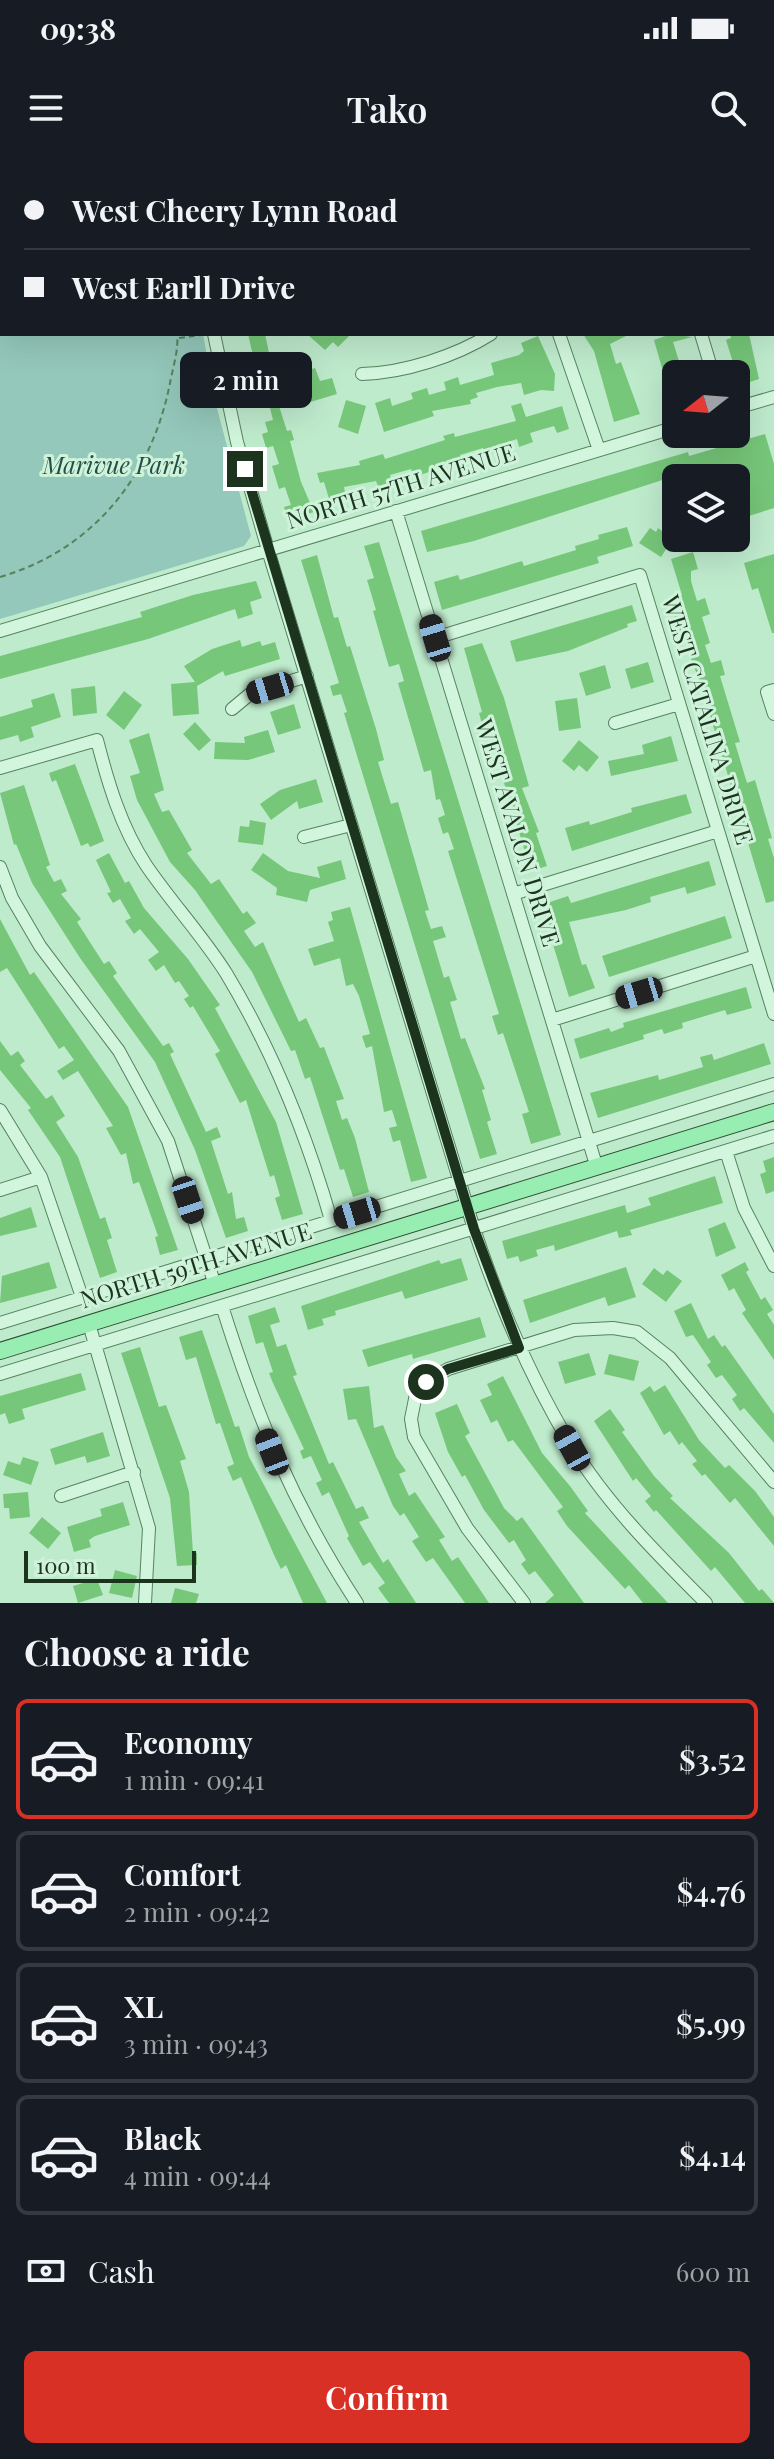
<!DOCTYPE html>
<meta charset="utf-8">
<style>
body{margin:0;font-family:"Playfair Display",serif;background:#20242c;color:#f1f3f6;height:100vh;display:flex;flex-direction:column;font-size:30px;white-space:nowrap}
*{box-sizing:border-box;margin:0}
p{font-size:26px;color:#9ea1a6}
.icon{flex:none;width:44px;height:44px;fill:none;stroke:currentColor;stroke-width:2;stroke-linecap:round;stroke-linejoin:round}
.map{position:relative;height:1443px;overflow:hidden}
.details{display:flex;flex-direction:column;background:#171b24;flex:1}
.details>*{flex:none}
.guide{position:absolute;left:0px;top:0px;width:774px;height:176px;box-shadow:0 8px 32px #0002;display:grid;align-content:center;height:176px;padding:0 24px;background:#171b24}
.needle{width:52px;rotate:253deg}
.fabs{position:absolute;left:662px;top:200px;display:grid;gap:16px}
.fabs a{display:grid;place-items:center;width:88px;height:88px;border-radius:12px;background:#171b24;box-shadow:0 8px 32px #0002;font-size:40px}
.scale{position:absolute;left:24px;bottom:20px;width:172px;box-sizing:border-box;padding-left:8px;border:4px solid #1c331e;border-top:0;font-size:22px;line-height:28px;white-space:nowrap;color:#1c331e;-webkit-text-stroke:6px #cef3da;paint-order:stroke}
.end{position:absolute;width:36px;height:36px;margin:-18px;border:10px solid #1c331e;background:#fff;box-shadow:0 0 0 4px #fff}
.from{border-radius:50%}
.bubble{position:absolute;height:56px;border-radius:12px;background:#171b24;box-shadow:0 8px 32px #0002;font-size:26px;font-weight:600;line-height:56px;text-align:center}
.car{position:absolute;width:24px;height:48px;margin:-24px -12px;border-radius:10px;box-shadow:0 0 6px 2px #0007;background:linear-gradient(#222 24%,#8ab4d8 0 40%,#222 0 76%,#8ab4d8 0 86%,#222 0)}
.guide b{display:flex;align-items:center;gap:28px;height:76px;font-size:30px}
.guide b+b{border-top:2px solid #363941}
.guide i{width:20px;height:20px;background:#f1f3f6}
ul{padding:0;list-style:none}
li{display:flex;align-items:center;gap:24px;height:120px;margin:0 16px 12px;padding:0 8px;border:4px solid #363941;border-radius:12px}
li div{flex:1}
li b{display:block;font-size:30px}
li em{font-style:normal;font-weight:600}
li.active{border-color:#d93025}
li>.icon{width:72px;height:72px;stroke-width:1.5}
h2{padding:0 24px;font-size:36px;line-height:96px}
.pay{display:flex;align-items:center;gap:20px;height:88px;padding:0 24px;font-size:30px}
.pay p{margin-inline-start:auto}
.cta{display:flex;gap:16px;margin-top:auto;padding:16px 24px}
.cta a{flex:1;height:92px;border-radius:12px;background:#d93025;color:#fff;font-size:32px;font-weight:600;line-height:92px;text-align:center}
.status{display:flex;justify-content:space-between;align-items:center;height:56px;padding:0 40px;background:#171b24;direction:ltr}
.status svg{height:22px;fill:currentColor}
header{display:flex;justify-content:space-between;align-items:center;height:104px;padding:0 24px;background:#171b24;font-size:36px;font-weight:600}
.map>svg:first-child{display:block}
.green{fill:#94c8ba}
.building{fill:#76c779}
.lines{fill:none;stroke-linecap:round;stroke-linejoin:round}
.minor-casing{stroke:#58825f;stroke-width:14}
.major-casing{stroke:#2d5030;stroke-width:18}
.path{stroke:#58825f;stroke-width:2;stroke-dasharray:6 4;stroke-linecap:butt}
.minor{stroke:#d1f6dd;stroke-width:12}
.major{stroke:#97edb2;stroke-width:16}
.route{stroke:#1c331e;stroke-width:10}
.labels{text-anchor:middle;stroke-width:6;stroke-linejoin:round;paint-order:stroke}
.park-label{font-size:24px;font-style:italic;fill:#244e48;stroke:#cef3da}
.street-label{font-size:24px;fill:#1c331e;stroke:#cef3da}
</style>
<div class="status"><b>09:38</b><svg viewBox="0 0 49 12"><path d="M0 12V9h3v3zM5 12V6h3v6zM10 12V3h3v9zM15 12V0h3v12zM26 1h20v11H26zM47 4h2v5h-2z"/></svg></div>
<header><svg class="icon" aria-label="menu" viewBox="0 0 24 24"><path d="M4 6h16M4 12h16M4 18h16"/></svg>Tako<svg class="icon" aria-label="search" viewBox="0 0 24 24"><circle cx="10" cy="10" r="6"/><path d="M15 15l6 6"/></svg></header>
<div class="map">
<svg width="774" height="1443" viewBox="0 0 774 1443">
<rect width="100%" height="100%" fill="#bfebcd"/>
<path class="green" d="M0 0H182L2 2V174H203L215 241 251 376 244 386 0 459Z"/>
<path class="building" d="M248 174H265L270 198 275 197 277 208 273 209 282 242 278 243 287 271 291 270 294 280 290 281 301 322 314 352 288 360 284 347 291 345 285 327 279 329 272 306 279 304 273 286 266 288 262 274 268 272 265 262 273 260 267 236 255 240 245 202 254 200Z
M307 174H351L338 187 333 182 325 190Z
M583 174H630L610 184 616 204 621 202 640 254 614 262 594 191Z
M671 174 692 177 673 182 683 214H676L674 250 654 180Z
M730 174H749L759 219 740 225 726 180 731 178Z
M538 176 555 214 554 231 541 230 524 235 521 223 497 227 476 233 478 237 470 240 471 244 432 251 434 256 384 272 375 243 390 238 392 246 413 239 411 233 427 228 429 235 446 230 444 222 458 217 460 225 494 215 491 203 519 195 524 191 521 183Z
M315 208 320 221 332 218 337 234 307 243 298 213Z
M346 240 366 246 358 274 338 267Z
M521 243 526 257 562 246 569 269 557 273 554 266 530 273 533 282 519 287 517 279 496 286 497 292 485 295 483 288 460 295 462 301 414 317 411 309 390 315 392 324 379 329 376 321 344 327 346 337 330 342 324 322 320 323 317 313 360 305 359 301 383 294 385 299 445 280 443 276 454 273 455 277 516 261 511 246Z
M765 274 774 304V348L736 360V318H686L684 313 474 381 427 392 421 371 688 292 689 296Z
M627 367 633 386 597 397 599 403 442 450 434 422 458 415 460 420 522 401 524 406 576 390 575 386 599 379 598 375Z
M650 368 656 372 658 368 673 379 661 397 639 383Z
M379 382 561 975 531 984 522 954 529 952 503 873 498 875 492 856 499 854 448 691 454 689 448 672 443 674 438 658 445 655 440 639 436 640 431 610 424 612 398 523 404 521 399 504 389 507 373 451 376 450 367 420 374 418 364 386Z
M693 392 698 409 691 411V421L697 441 705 438 710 454 702 457 710 483 705 485 711 503 721 500 725 515 720 516 740 582 735 583 747 623 755 620 772 678 768 679 774 698V741L766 743 700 522 674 455 679 453 674 438 682 435 671 399Z
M774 394V473H772L758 428 752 430 744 403Z
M317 395 334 458 338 457 347 487 350 486 376 569 384 600 378 602 391 644 398 642 429 750 425 751 431 769 442 766 446 777 433 781 444 818 449 816 457 840 450 842 461 879 465 878 485 929 482 930 491 960 487 962 497 994 480 999 344 553 347 552 341 534 333 536 330 526 339 523 301 400Z
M256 421 262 438 250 442 253 454 238 459 235 449 148 479 0 519V496L142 457 140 452 193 435Z
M632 445 637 461 627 464 628 467 568 491 516 502 510 481Z
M240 480 242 487 260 481 262 486 275 482 280 499 225 516 223 511 197 526 199 554 173 556 171 524 195 522 184 506 212 489Z
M482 483 504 538 529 626 522 628 539 672 536 673 547 706 531 711 489 574 485 575 479 553 482 552 464 488Z
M648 502 654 522 631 529 625 509Z
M605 505 611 528 586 536 579 513Z
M95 526 97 553 73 556 71 529Z
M124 531 142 545 124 570 106 555Z
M54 533 61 557 31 567 34 577 20 582 18 575 0 580V557L33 547 31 540Z
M577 538 581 568 559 571 555 541Z
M294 544 301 568 278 575 270 552Z
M195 562 211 580 199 591 183 574Z
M268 570 275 592 248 600 214 599 215 582 245 583 244 577Z
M149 573 164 630 154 634 162 652 169 650 192 690 187 693 211 724 219 719 243 754 247 751 256 763 244 771 255 787 263 782 299 862 306 858 320 888 324 887 344 939 336 941 342 960 347 958 355 978 369 1032 353 1037 344 1009 340 1010 310 917 305 919 295 890 291 891 252 812 195 730 170 702 137 640 130 616 140 613 129 580Z
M671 576 678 601 611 616 608 601 644 594 642 585Z
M579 580 599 597 587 612 579 605 574 611 562 601Z
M75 604 104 681 90 687 88 683 81 686 56 620 52 622 49 613Z
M316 619 323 642 299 649 297 641 271 660 260 644 280 630Z
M24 625 50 705 46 707 54 722 61 719 67 731 61 734 81 759 77 762 104 804 109 801 117 813 113 816 163 886 169 883 174 892 170 894 206 972 217 967 221 977 211 981 228 1034 232 1032 236 1059 244 1057 248 1071 226 1078 195 990 155 902 80 798 32 723 16 684 14 685 0 633Z
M686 634 692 653 572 691 565 668 589 661 590 665 632 652 631 648Z
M250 660 266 663 263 685 238 682 240 666 249 667Z
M109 693 125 723 129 721 144 748 188 799 220 845 215 848 276 962 303 1054 282 1060 275 1038 280 1036 274 1015 270 1017 246 940 240 943 215 894 220 891 193 846 190 848 184 839 189 836 179 821 175 823 164 805 156 811 148 800 159 792 140 769 134 774 125 761 131 758 120 739 113 743 107 733 111 732 96 700Z
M263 693 288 711 320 718 317 707 341 700 346 719 310 730 307 742 276 735 277 728 251 710Z
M709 701 716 725 687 734 685 727 650 737 651 742 626 750 569 762 582 805 586 804 595 828 569 837 541 745 568 736 571 743Z
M350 747 427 1018 411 1022 400 980 393 982 389 968 397 966 392 950 384 952 372 886 366 888 362 876 370 874 359 836 353 824 346 826 340 798 314 806 308 789 334 781 328 762 333 760 331 752Z
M725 756 732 778 609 817 602 796Z
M0 759 30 815 34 812 128 947 178 1090 160 1095 155 1077 158 1076 139 1022 133 1024 126 993 121 995 106 968 113 966 78 911 63 920 57 911 74 900 64 886 59 889 7 808 0 812Z
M746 827 752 848 727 855 725 850 682 863 683 868 664 874 662 869 643 875 644 879 580 899 574 879 609 868 611 872 624 867 623 863Z
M0 881 11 896 18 891 25 901 20 905 46 939 52 935 65 956 56 962 78 997 100 1059 105 1057 112 1078 107 1080 117 1112 100 1118 60 997 28 950 31 948 0 910Z
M764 883 771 904 598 958 590 933 658 915 659 920 703 907 700 897 712 894 714 900Z
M774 997V1031L766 1034 760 1014 766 1012 763 1001Z
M715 1016 723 1043 630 1070 632 1075 619 1078 617 1071 555 1091 554 1085 536 1090 538 1096 520 1102 518 1096 507 1099 502 1081 625 1045 627 1053 651 1045 648 1038Z
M31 1047 37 1067 0 1076V1058Z
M725 1062 736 1088 716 1097 708 1069Z
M461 1098 468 1120 405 1139 402 1131 335 1151 336 1155 322 1159 324 1165 308 1170 301 1146 439 1100 441 1104Z
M49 1102 57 1128 0 1143 2 1116Z
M745 1102 749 1110 746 1112 761 1140 765 1137 773 1150 767 1154 774 1165V1200L742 1153 746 1150 734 1128 729 1131 721 1115Z
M626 1107 636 1137 608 1146 605 1137 530 1163 523 1140Z
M654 1108 663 1115 667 1110 682 1121 666 1142 642 1124Z
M691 1143 708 1179 714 1175 722 1187 725 1185 774 1254V1283L744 1248 740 1251 732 1239 737 1235 722 1215 716 1218 707 1205 711 1202 693 1175 686 1177 674 1151Z
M275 1147 280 1162 270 1165 277 1187 286 1184 297 1215 293 1216 329 1304 333 1302 356 1349 363 1346 369 1358 359 1362 383 1403 388 1399 416 1443H389L378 1428 385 1423 370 1402 363 1406 347 1378 349 1376 329 1332 322 1336 316 1323 322 1320 311 1296 303 1299 300 1291 304 1289 273 1223 269 1213 273 1212 263 1182 256 1184 248 1156Z
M480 1157 486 1177 413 1199 412 1194 368 1207 362 1190Z
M202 1170 235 1267 239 1266 249 1297 327 1443H303L286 1405 281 1409 274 1395 241 1317 233 1321 227 1307 234 1304 220 1263 216 1264 196 1197 186 1200 179 1177Z
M140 1187 159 1247 166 1245 186 1299 180 1301 189 1332 193 1393H197V1405L177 1406 170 1338 121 1193Z
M589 1193 596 1215 565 1224 558 1202Z
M609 1194 639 1201 634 1221 604 1214Z
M81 1213 86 1230 22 1249 25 1259 9 1264 5 1253 0 1255V1236Z
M503 1216 542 1293 570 1326 588 1351 585 1353 668 1443H643L629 1425 625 1429 567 1366 557 1351 563 1347 513 1280 508 1282 497 1260 491 1263 480 1240 492 1235 487 1224Z
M665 1225 699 1280 725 1308 729 1305 755 1331 774 1357V1386L735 1338 730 1343 705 1314 702 1316 692 1304 697 1301 682 1282 679 1285 670 1271 664 1275 640 1233 650 1226 654 1232Z
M369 1226 374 1268 383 1265 396 1297 406 1311 399 1314 409 1336 415 1332 445 1377 439 1380 452 1401 458 1397 489 1443H465L433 1398 426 1402 412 1381 419 1377 404 1353 400 1356 393 1346 356 1259 348 1260 343 1229Z
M457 1244 470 1273 465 1276 504 1348 517 1361 522 1357 584 1443H545L554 1435 535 1411 529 1415 521 1404 526 1400 514 1380 509 1383 484 1350 465 1315 462 1317 448 1292 435 1253Z
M610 1249 625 1270 622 1272 654 1316 673 1336 670 1338 729 1393 759 1431 762 1429 774 1443H745L715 1407 711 1411 656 1350 654 1352 645 1341 651 1336 636 1318 633 1321 594 1261Z
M103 1272 110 1296 87 1303 85 1296 55 1305 50 1289Z
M23 1297 39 1302 31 1325 3 1315 8 1301 20 1305Z
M28 1332 30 1357 10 1359 9 1348H4L3 1334Z
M123 1342 130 1365 95 1376 89 1380 91 1387 74 1392 67 1367 102 1356 100 1349Z
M42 1357 61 1373 48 1389 29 1373Z
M115 1410 137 1416 132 1438 109 1433Z
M97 1419 103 1435 78 1443 73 1426Z
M175 1428 199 1434 196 1443H171Z"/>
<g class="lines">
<defs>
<path id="minor" d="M195 0V2
M396 0 398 2
M585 0 588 2
M757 0 759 2
M772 24 774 27
M214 174 237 282 268 390 474 1069C499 1144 530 1217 571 1285 606 1343 658 1395 706 1443
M559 174 599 290
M701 174 713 214
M362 214C404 213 456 196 491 174
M736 248 774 237
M396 351 597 1008
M0 471 676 267
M435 478 640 415 774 854
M774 530 767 532 774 554
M232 549 250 534 307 516
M615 563 679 544
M0 608 97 580C108 623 121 667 146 705 171 742 202 775 226 813 273 891 306 973 331 1060
M304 677 351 665
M0 707 12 738 40 786 119 891 168 981 215 1125
M513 734 718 671
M552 860 756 796
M0 950 41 1017 82 1137
M726 991 744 1048 774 1106
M0 1030 41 1017
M222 1146C257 1257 293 1345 357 1443
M0 1163 774 924
M89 1164 149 1368 145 1443
M0 1214 774 976
M61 1336 134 1312
M524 1443 467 1368 414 1277 411 1259 416 1234 426 1222 448 1209 574 1170 613 1168 637 1172 670 1198 774 1322"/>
<path id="major" d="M0 1191 774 952"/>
</defs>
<use href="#minor" class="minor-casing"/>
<use href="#major" class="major-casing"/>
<path class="path" d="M100 0 101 2
M34 2 35 0
M0 57 2 55
M179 178 201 175
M0 417C93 390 152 316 170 223 173 207 179 189 177 174"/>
<use href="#minor" class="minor"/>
<use href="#major" class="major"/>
</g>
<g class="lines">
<path class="route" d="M245 309 474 1069 519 1188 448 1209 426 1222"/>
</g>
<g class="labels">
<g class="park-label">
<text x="114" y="314">Marivue Park</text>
</g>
<g class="street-label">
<text transform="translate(401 327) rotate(-17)" y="8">NORTH 57TH AVENUE</text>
<text transform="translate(707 560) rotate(73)" y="8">WEST CATALINA DRIVE</text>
<text transform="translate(517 673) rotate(73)" y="8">WEST AVALON DRIVE</text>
<text transform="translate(196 1106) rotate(-17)" y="8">NORTH 59TH AVENUE</text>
</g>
</g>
</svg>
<div class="fabs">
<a><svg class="needle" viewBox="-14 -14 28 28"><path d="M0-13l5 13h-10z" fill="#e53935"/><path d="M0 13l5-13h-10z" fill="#9ea1a6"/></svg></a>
<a><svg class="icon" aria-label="layers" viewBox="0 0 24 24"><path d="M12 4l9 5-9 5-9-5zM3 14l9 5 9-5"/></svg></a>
</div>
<div class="scale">100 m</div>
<i class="end from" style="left:426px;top:1222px"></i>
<i class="end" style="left:245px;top:309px"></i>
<div class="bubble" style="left:180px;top:192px;width:132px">2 min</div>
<i class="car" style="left:435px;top:478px;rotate:343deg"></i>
<i class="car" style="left:270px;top:528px;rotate:253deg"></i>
<i class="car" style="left:639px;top:833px;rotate:253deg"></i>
<i class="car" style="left:188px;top:1040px;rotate:162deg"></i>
<i class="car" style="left:357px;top:1053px;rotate:253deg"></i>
<i class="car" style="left:572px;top:1288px;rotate:331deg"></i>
<i class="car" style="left:272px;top:1292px;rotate:339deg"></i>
<div class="guide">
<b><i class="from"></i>West Cheery Lynn Road</b>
<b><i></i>West Earll Drive</b>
</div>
</div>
<section class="details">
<h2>Choose a ride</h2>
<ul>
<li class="active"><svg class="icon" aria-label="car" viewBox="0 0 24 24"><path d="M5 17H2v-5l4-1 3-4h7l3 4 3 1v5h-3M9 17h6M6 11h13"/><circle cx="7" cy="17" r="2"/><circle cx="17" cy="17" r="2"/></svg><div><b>Economy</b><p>1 min · 09:41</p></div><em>$3.52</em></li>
<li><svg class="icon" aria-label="car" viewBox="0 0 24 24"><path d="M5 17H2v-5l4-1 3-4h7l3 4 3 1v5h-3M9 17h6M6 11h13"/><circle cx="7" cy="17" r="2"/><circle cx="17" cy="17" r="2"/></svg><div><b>Comfort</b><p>2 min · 09:42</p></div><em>$4.76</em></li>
<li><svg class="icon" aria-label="car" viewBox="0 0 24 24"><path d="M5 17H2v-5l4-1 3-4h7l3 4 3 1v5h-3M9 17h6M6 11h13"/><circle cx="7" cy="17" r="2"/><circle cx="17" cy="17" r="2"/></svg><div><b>XL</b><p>3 min · 09:43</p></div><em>$5.99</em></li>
<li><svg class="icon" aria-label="car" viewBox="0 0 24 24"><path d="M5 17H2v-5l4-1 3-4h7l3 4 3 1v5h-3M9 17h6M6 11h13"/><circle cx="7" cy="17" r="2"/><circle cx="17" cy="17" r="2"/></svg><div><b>Black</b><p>4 min · 09:44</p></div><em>$4.14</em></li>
</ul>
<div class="pay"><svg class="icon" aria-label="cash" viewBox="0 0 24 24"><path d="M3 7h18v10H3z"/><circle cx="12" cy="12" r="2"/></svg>Cash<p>600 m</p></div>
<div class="cta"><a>Confirm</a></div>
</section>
